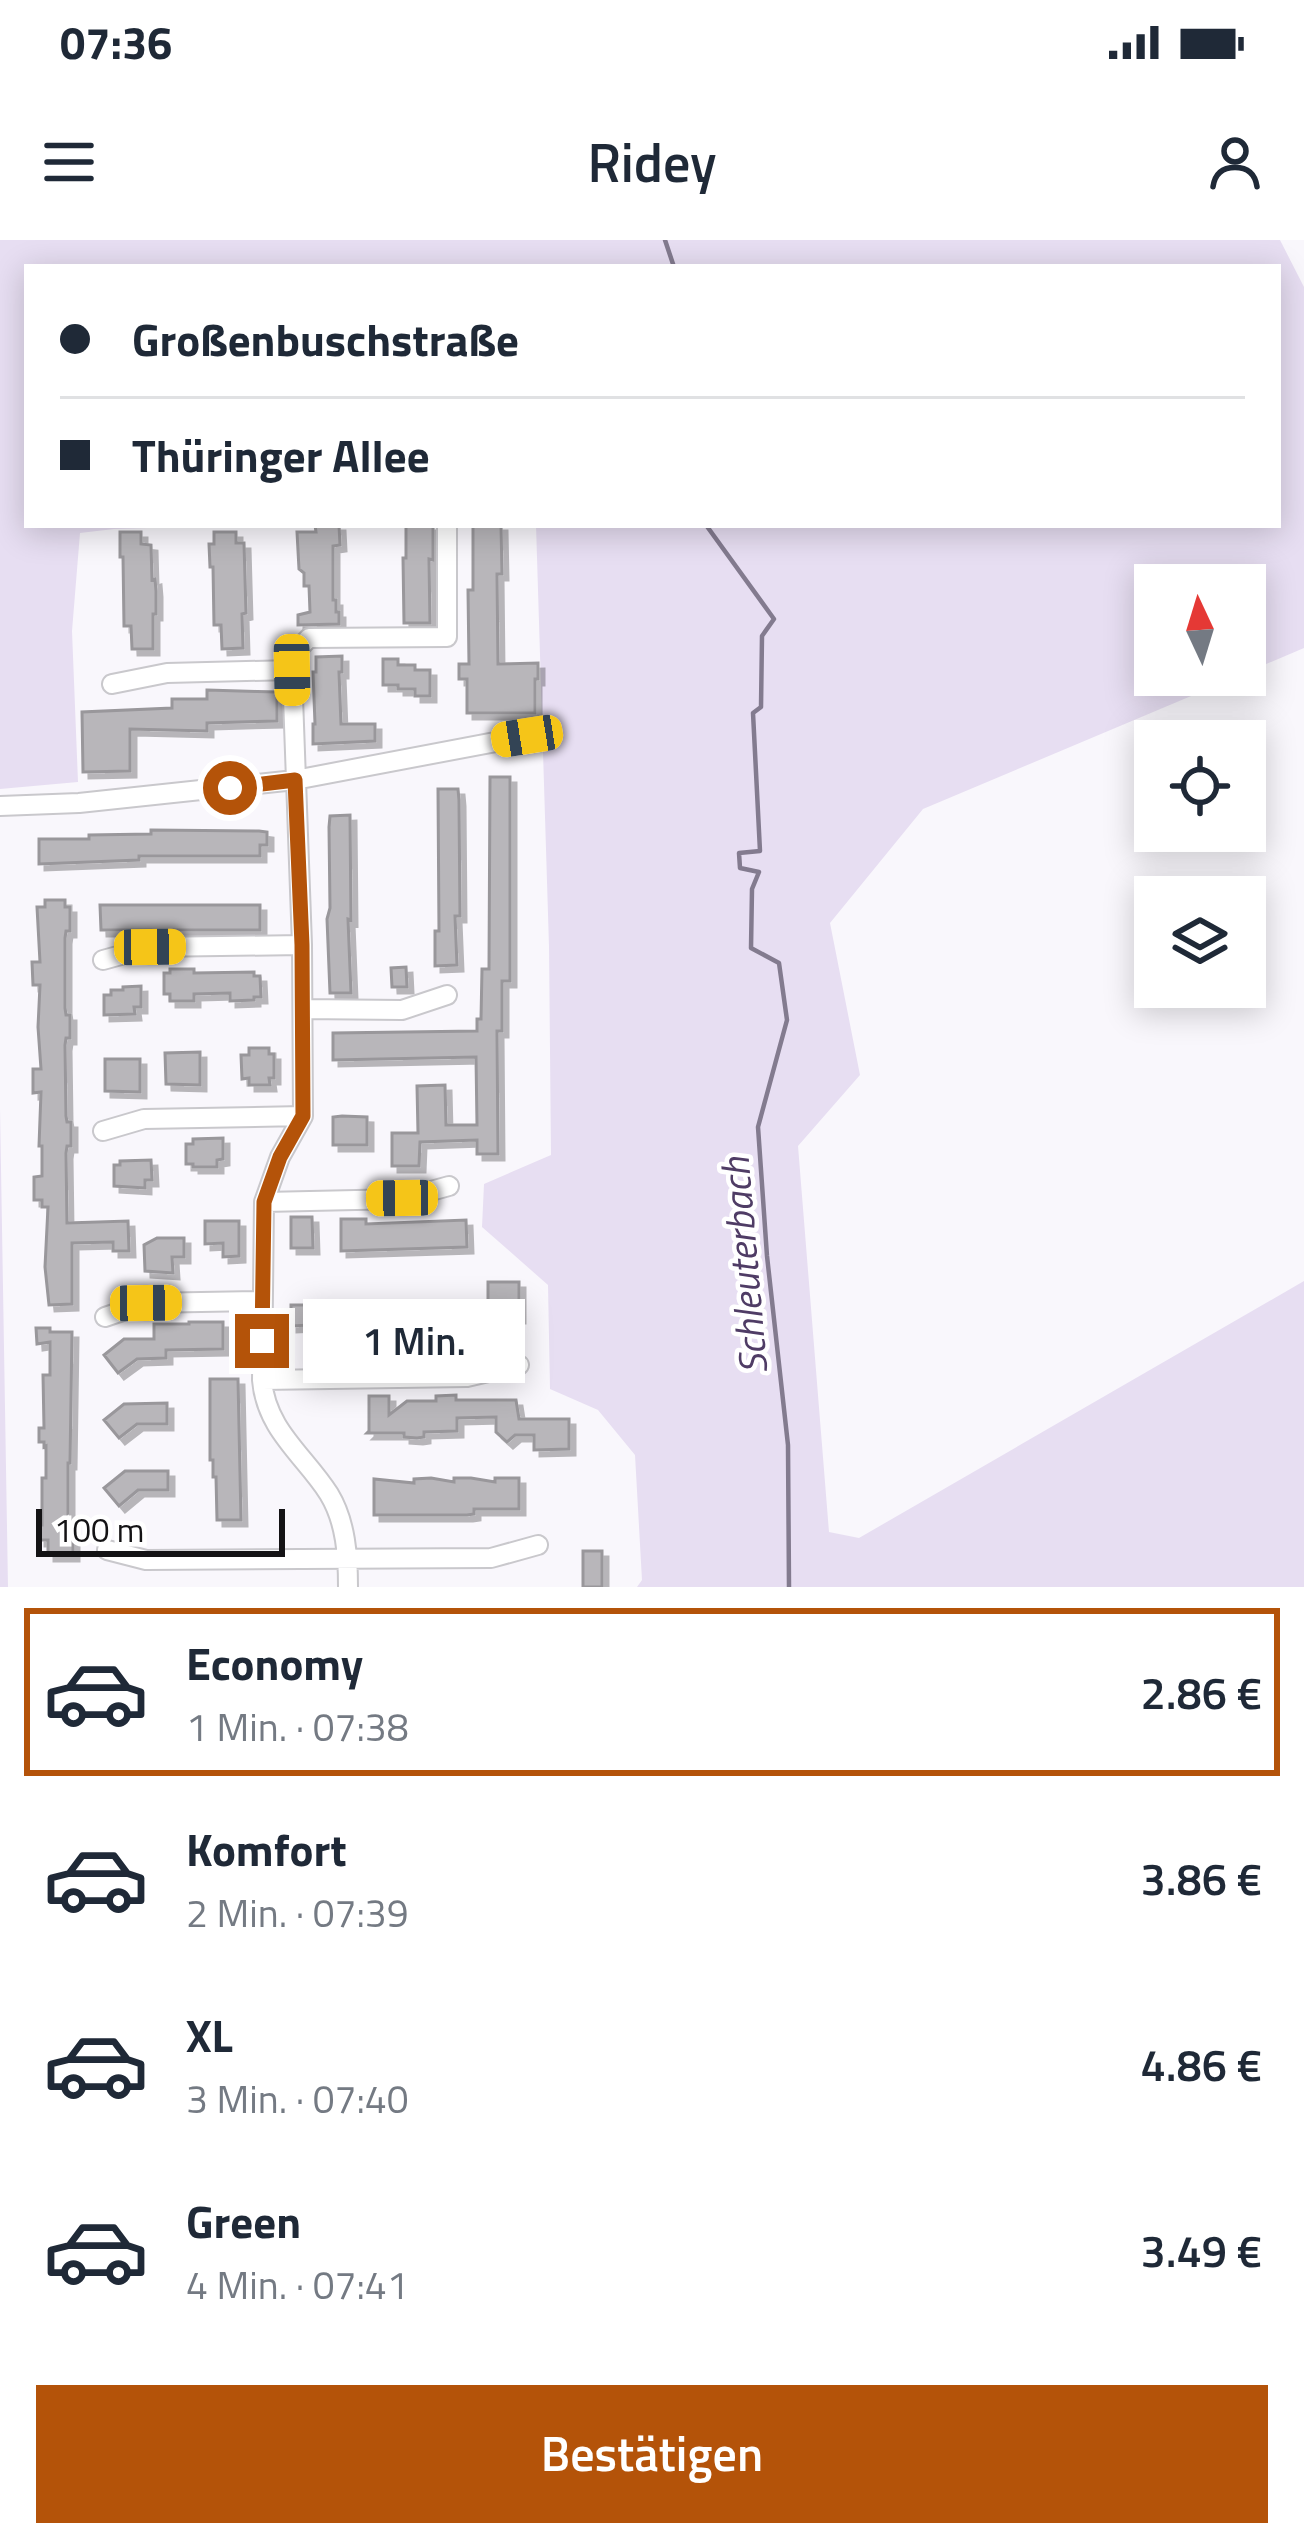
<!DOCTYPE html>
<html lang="de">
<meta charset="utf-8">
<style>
body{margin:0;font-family:"Titillium Web",sans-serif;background:#f2f2f3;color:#1f2937;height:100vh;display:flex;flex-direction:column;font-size:45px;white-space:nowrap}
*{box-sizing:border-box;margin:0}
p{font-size:39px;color:#747a83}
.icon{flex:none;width:66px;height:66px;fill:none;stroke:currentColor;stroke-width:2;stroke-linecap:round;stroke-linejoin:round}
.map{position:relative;height:1347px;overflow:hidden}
.sheet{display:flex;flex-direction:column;background:#fff;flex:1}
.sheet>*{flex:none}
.banner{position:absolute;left:24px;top:24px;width:1257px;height:264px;border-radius:0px;box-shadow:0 6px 30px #0003;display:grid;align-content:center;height:264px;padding:0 36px;background:#fff}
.needle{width:78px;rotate:356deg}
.tools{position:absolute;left:1134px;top:324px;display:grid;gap:24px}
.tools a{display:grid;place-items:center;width:132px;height:132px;border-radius:0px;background:#fff;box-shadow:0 6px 30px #0003;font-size:60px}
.scale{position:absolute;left:36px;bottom:30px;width:249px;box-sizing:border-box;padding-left:12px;border:6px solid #141315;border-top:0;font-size:33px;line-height:42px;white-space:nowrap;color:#141315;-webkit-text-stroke:9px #fff;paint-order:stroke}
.end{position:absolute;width:54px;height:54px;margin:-27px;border:15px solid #b45309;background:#fff;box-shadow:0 0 0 6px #fff}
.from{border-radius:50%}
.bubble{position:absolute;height:84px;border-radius:0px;background:#fff;box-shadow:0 6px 30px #0003;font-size:39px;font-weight:600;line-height:84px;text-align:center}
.car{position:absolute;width:36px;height:72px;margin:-36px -18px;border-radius:15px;box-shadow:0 0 9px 3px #0007;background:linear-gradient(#f5c518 24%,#345 0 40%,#f5c518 0 76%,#345 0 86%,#f5c518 0)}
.banner b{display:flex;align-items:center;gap:42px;height:114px;font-size:45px}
.banner b+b{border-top:3px solid #e0e1e3}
.banner i{width:30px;height:30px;background:#1f2937}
ul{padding:21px 0 0;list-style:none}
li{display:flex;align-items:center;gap:36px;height:168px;margin:0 24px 18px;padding:0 12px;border:6px solid transparent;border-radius:0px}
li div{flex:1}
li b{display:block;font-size:45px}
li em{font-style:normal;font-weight:600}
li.selected{border-color:#b45309}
li>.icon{width:108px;height:108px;stroke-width:1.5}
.primary-button{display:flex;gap:24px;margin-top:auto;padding:24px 36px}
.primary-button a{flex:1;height:138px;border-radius:0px;background:#b45309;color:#fff;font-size:48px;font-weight:600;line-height:138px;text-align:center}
.status{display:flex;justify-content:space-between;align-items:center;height:84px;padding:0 60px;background:#fff;direction:ltr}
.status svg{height:33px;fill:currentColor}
header{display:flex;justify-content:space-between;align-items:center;height:156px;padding:0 36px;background:#fff;font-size:54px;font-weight:600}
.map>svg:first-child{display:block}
.green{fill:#e7def2}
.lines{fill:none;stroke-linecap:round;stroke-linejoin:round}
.stream{stroke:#837b8f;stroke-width:4.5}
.building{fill:#b8b6ba;stroke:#99979b;stroke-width:3;filter:url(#shadow)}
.street-casing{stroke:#c9c8cc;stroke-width:22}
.street{stroke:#fff;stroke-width:18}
.route{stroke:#b45309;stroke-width:15}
.labels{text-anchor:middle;stroke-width:9;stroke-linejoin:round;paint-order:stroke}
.water-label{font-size:39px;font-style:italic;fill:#4f3c65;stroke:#fff}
</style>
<div class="status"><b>07:36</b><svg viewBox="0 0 49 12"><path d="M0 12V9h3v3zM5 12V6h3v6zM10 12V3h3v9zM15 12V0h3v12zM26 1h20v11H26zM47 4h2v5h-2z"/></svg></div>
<header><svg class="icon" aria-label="menu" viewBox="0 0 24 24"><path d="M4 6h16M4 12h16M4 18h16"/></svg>Ridey<svg class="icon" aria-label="person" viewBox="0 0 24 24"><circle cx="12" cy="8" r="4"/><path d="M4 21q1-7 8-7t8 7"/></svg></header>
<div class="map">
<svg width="1304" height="1347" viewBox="0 0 1304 1347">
<defs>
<filter id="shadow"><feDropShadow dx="6" dy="6" stdDeviation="0" flood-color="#0004"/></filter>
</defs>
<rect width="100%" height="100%" fill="#f9f7fc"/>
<path class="green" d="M0 0H1280L1304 47V408L1245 433V345H1155V435H1241L923 569 830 683 860 835 798 906 829 1292 859 1298 1304 1041V1347H637L642 1340 635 1215 598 1170 550 1149 548 1045 482 987 484 944 551 915 549 706 536 285H1278V27H27V285H250L114 289 80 293 72 391 78 542 0 549Z
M0 868 8 1347H0Z"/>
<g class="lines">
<path class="stream" d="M665 0 674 27
M706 285 774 379 762 396 761 467 753 473 760 611 739 613 740 628 759 632 752 649 751 708 779 723 787 780 758 887 767 1016 788 1205 789 1347"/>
</g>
<path class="building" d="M315 285H339L340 305 333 306V360H336V372H339V384L298 385V375L310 372 309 346H304V333L299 329 297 292H316Z
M406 285H433V320L429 319 430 383H404L403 318H406Z
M473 285H501L502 334H497L498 424 538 423V439H535V473H467V439H459V424H469L468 350H473Z
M120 292H141V304L151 305 152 340 155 339 156 351V374H153V409H132L131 386H124L123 317H120Z
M214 292H236V303H244L246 373 242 374 243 408 222 409 221 385H214L213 327H210L209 304H214Z
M342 416V432H339L341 484H375V501L313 504V484H315L313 432H316V417Z
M383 419H398V425H415V430H430V456H415V449H398V445H383Z
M207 450 277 452V481L207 483V491L130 489V531L83 532 82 472 172 468V459H207Z
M490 537H510V741H502V791H497L498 914H477V900L420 902 419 926H392V893H418L417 846 445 845 446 885H477L476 817 333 820V793L477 791V779H481L482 729H489Z
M438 549H458L459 560 460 676H455L457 725 435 726V691H439Z
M350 575 351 680 348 679 351 753H330L327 679 330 668 329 587 330 576Z
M151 590 259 591 267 592V605H260V616H139V620L39 624V599H89V595L151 594Z
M45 660H65V667H70V691H66L65 698V768L66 775H70V798H66L65 805 66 876 67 882H71V906H67L66 913 67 983 128 981 129 1011H113V1002L72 1003V1064L49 1065 45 1027 48 967H42V960H34V937L42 936V906H39L41 852 33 853V829H41L38 787 40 745H33L32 722H40L37 667H45Z
M100 665H260V690H101Z
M406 727 407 747H392L391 728Z
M170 729H194V733L254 732V736H260L261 757H254V760L230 761V753L194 754V761H170V754H164V733H170Z
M141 746V767H134L135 774 104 775V755H111V750H123V747Z
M249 808H269V814H274V838H269L270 845H249V838L242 839 241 815H249Z
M200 812V845L166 844 165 813Z
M105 819H140V852L105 851Z
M342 876 367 877V905H333V877Z
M223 898V919L217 920V927H193V924H186V904H193V899Z
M151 920 152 940H145V948L114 946V925H120V921Z
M291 977H312L313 1008H291Z
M341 979H366V984L466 980 467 1007 341 1011Z
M205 981H239V1016L223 1017V1003L205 1004Z
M157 998H184V1017H172L173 1033 145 1031 144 1005Z
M488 1042H519V1077H488Z
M291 1065H324V1094H310V1085L291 1086Z
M189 1082H223V1109L166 1110V1118L137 1119 118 1133 104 1115 124 1099H154V1084H189Z
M341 1086H370V1099H397V1091H469V1117H419V1122H385V1117H341Z
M36 1088H50V1092H72L70 1223H68V1285L69 1293H73V1315H48V1300H39V1285H42V1238H46V1206L44 1207V1202H39V1188H44L43 1135H50V1102L37 1104Z
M210 1139H238L241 1280H217L216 1237H213V1220H210Z
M456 1155V1160H516L519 1179H569V1209L534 1210V1195H515L507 1202 496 1192V1177L457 1178V1191L424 1192V1197L417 1198 404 1197V1193H367L369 1191V1156H389V1175L407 1161H436V1156Z
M167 1163V1184H137L119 1198 104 1180 124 1164Z
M125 1231H168V1250H138L119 1266 104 1248Z
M431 1238 454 1242V1238H471L495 1242V1238H519V1269H474V1274L467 1275H374V1239L414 1243V1239Z
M583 1311H602V1347H583Z"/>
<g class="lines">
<defs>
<path id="street" d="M112 444 167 433 292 430
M0 566 79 563 295 540 527 496
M103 720 150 707 302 705
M303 769 402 770 447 755
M103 891 144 879 303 876
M264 962 402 959 449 946
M105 1077 146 1063 262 1061
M262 1140 467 1137 519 1125
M107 1310 146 1320 491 1318 538 1305
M348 1347C348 1316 346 1282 329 1254 305 1216 266 1190 262 1140L264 962 280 917 303 876 302 705 292 430 294 413 309 398 447 397V285"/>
</defs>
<use href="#street" class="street-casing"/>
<use href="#street" class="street"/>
</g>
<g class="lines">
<path class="route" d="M230 548 295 540 302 705 303 876 280 917 264 962 262 1101"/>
</g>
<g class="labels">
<g class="water-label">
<text transform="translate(744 1026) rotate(-95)" y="14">Schleuterbach</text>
</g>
</g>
</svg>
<div class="tools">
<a><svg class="needle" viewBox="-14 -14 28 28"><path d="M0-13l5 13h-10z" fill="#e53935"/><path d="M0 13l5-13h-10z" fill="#747a83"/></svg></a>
<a><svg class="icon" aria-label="locate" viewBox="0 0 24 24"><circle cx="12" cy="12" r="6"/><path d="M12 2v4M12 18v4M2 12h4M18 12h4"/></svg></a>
<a><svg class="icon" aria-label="layers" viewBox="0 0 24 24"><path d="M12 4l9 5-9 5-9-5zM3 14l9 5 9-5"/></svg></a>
</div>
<div class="scale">100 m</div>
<i class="end from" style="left:230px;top:548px"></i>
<i class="end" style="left:262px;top:1101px"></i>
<div class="bubble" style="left:303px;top:1059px;width:222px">1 Min.</div>
<i class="car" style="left:292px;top:430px;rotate:179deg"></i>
<i class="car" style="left:527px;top:496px;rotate:261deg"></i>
<i class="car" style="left:150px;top:707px;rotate:89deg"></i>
<i class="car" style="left:402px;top:958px;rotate:269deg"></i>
<i class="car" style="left:146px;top:1063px;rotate:89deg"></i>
<div class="banner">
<b><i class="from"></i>Großenbuschstraße</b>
<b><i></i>Thüringer Allee</b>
</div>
</div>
<section class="sheet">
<ul>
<li class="selected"><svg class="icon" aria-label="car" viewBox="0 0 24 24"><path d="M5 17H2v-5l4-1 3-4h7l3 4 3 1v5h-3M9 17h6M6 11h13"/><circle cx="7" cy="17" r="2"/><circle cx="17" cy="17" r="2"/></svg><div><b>Economy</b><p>1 Min. · 07:38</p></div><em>2.86 €</em></li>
<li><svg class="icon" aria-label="car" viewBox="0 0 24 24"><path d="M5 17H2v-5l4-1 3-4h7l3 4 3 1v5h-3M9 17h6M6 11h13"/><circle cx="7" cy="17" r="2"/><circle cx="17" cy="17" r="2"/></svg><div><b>Komfort</b><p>2 Min. · 07:39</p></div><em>3.86 €</em></li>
<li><svg class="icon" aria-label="car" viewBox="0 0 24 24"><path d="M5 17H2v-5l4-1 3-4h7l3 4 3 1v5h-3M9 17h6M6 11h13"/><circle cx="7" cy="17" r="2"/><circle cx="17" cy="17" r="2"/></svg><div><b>XL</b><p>3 Min. · 07:40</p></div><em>4.86 €</em></li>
<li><svg class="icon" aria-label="car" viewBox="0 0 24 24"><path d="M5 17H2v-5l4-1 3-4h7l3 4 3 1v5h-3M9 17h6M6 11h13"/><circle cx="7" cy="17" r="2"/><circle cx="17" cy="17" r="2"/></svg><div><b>Green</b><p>4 Min. · 07:41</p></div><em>3.49 €</em></li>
</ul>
<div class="primary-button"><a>Bestätigen</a></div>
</section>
